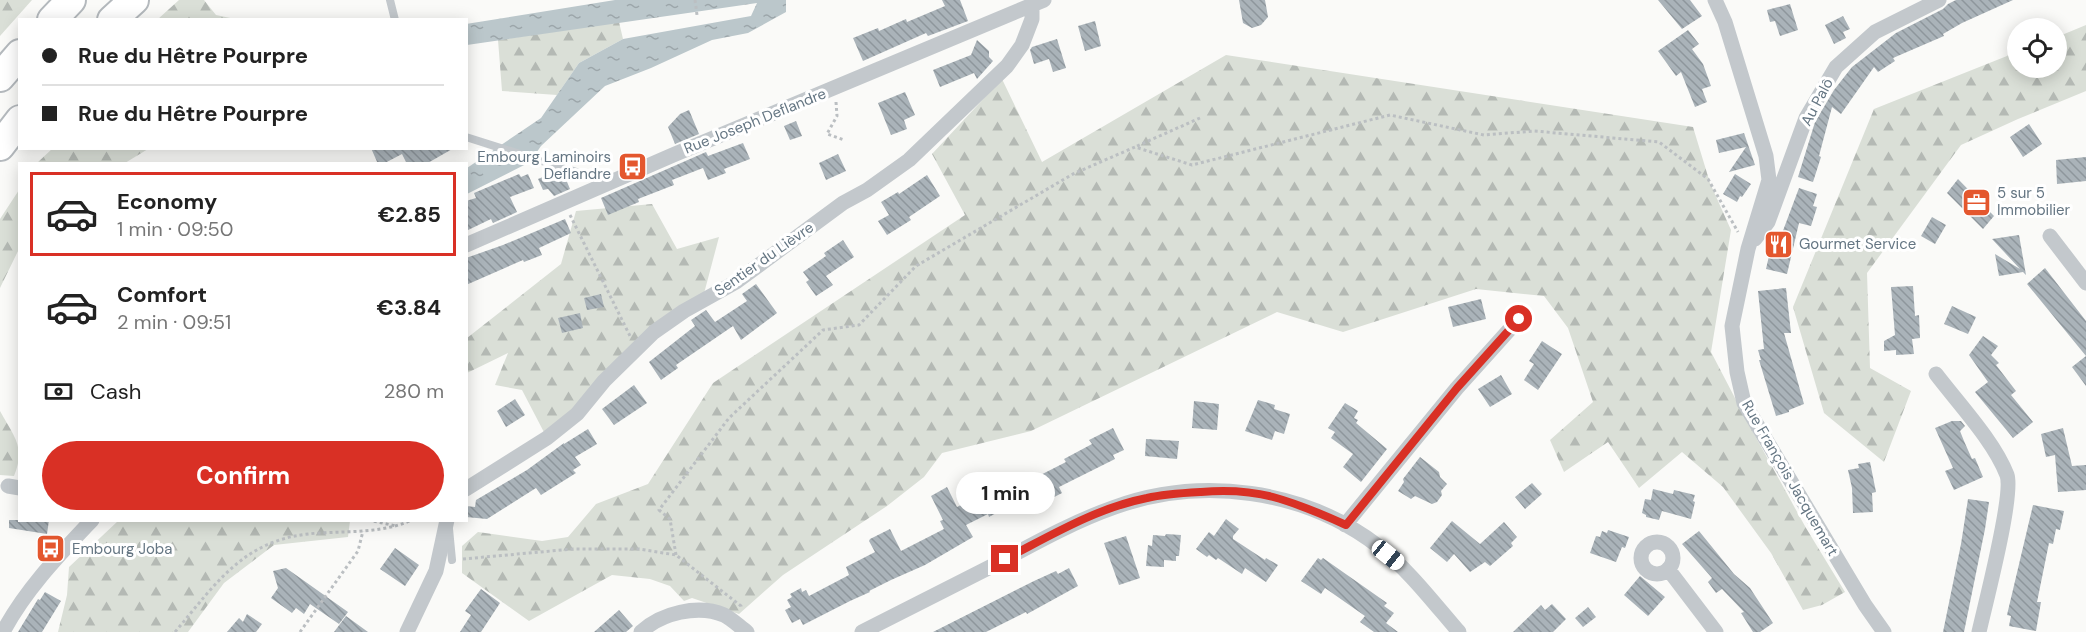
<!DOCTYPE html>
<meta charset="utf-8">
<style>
body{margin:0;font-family:"DM Sans",sans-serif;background:#f2f2f2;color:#222;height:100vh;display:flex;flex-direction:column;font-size:22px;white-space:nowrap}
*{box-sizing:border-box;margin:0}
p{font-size:20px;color:#767676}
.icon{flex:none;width:33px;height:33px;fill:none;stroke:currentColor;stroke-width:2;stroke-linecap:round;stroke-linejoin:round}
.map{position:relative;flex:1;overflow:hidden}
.sheet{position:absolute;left:18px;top:162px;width:450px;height:360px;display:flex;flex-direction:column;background:#fff;border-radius:0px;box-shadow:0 3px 15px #0003}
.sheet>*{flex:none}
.top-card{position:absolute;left:18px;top:18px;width:450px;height:132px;border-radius:0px;box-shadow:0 3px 15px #0003;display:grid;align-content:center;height:132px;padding:0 24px;background:#fff}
.tools{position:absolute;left:2007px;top:18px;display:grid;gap:12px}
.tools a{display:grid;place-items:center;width:60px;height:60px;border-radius:50%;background:#fff;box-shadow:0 3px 15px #0003;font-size:30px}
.end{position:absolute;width:27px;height:27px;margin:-14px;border:8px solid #d93025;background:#fff;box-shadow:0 0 0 3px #fff}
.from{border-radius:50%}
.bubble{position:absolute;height:42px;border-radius:21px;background:#fff;box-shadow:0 3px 15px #0003;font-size:20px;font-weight:700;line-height:42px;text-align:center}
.car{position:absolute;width:18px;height:36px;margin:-18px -9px;border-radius:8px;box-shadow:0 0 4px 2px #0007;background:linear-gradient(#fff 24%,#345 0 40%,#fff 0 76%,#345 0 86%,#fff 0)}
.top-card b{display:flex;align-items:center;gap:21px;height:57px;font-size:22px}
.top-card b+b{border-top:2px solid #e0e0e0}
.top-card i{width:15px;height:15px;background:#222}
ul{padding:10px 0 0;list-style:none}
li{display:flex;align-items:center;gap:18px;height:84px;margin:0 12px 9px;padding:0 12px;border:3px solid transparent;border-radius:0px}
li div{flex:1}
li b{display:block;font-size:22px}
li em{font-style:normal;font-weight:700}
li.selected{border-color:#d93025}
li>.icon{width:54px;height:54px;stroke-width:1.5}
.pay{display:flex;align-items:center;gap:15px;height:66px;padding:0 24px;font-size:22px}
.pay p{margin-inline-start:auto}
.cta{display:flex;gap:12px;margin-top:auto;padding:12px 24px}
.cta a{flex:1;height:69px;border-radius:36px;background:#d93025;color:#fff;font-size:24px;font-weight:700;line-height:69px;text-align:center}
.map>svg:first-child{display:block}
.forest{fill:url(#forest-firs)}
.water{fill:url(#water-ripples)}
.building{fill:url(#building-back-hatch)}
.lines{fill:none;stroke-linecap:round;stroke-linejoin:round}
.highway-casing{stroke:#b4b9bd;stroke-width:32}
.path{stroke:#bbbfc2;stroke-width:3;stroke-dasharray:3 3;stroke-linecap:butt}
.lane{stroke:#c3c8cc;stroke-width:8}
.street{stroke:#c3c8cc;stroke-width:15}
.highway{stroke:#fff;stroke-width:28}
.route{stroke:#d93025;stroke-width:8}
.labels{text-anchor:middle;stroke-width:6;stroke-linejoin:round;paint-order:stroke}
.street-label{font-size:15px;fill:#657683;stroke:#fff}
.poi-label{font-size:15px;fill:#657683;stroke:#fff;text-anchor:start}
</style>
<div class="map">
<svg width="2086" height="632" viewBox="0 0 2086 632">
<defs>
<pattern id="forest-firs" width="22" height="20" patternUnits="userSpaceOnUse" patternTransform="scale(1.5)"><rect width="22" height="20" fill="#dadfd7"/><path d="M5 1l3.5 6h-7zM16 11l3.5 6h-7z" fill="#b4b9b4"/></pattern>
<pattern id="water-ripples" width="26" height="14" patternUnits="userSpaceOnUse" patternTransform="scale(1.5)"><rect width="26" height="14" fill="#bbc7cb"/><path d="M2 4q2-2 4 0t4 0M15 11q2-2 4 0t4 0" fill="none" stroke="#9ca6aa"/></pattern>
<pattern id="building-back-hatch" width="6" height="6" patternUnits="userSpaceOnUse" patternTransform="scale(1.5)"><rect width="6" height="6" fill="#aab3b9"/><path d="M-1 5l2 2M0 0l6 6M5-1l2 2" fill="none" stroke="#8e969c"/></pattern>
</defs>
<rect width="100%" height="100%" fill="#fafaf8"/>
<path class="forest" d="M0 0H32L0 36Z
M179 0H204L216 15 235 19H158Z
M619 22 623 39 579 63 557 95 502 91 498 40Z
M2086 25V91L2018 119 1961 145 1867 273 1870 368 1911 391 1884 462 1824 413 1793 307 1874 109 2017 52 2018 68H2056L2057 37Z
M1226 55 1693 127 1710 183 1731 230 1711 352 1748 423 1806 528 1845 592 1822 605 1803 610 1771 553 1723 487 1682 452 1639 488 1608 442 1564 472 1550 440 1593 402 1568 328 1544 296 1476 289 1343 332 1277 312 1031 431 942 453 924 477 887 506 783 575 739 614 692 598 684 601 670 586 650 579 612 575 529 621 462 573V546L478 532 542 541 568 537 596 504 648 484 713 383 965 215 932 154 1002 79 1042 162Z
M53 148H148V149L125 163H37Z
M19 190V249L0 288V219Z
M652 204 677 249 719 237 702 301 684 311 547 438 522 390 495 385 508 353 467 373V338L561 264 576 211Z
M0 411C14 437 26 447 14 476L0 475Z
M118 521V520L350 521 348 537 274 545 224 583 188 632H58L67 595 69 567Z"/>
<path class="water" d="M615 0H786V12L748 33 712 40 651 68 605 86 541 146 530 162 467 194V168L541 118 579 63 623 39 751 16 757 3 467 45 466 24Z"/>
<path class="building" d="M942 0H960L968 21 928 36 926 33 863 61 853 38 878 28 879 31 906 19 907 22 945 6Z
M1239 0H1265L1268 17 1261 25 1252 28 1243 23Z
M1658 0H1690L1702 16 1682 29Z
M1956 0H2013L1962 23 1943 34 1944 36 1893 58 1895 61 1878 72 1874 67 1841 114 1832 107 1819 156 1821 157 1813 182 1798 177 1815 122 1834 90 1852 67 1896 33 1943 9 1948 4Z
M1790 4 1798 30 1780 36 1775 21 1770 22 1767 10Z
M1843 16 1850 29 1843 32 1846 38 1834 44 1825 25Z
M1095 21 1101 46 1085 51 1078 26Z
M1688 30 1699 44 1692 49 1703 64 1711 86 1702 89 1707 102 1695 107 1681 72 1676 76 1658 51Z
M1057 39 1066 68 1053 72 1049 59 1034 64 1030 50 1032 47Z
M977 40 989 51V57L993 61 977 79 974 73 940 87 933 70 971 55Z
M905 92 915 115 904 120 907 129 891 135 878 103Z
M689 110 699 134 675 144 668 127 680 114Z
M796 121 802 136 790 140 784 126Z
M2029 124 2042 144 2023 157 2010 137Z
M1744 133 1755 165 1729 172 1746 147 1719 153 1716 140Z
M743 143 750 159 724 169 726 173 708 180 703 168 672 180 674 185 638 199 639 202 608 215 601 198 706 152 708 156Z
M371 148H454L426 164H407L402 154 383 164H378Z
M838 154 846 171 826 180 819 163Z
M2086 157V181L2057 184 2056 160Z
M519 174 521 177 528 174 534 188 510 197 517 212 493 223 491 219 466 231V201L476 198 474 193Z
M550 174 553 181 565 177 570 189 554 196 548 189 543 190 538 179Z
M1735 174 1751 184 1742 197 1740 196 1737 202 1723 194Z
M927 175 940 196 909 217 911 220 887 235 878 221 889 215 881 202 898 192 899 194Z
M1958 179 1994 216 1983 229 1947 193Z
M1799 188 1817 194 1813 206 1817 207 1811 226 1799 223 1787 274 1766 269 1774 234 1781 236Z
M1932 217 1946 225 1935 244 1921 236Z
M565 219 571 233 539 248 542 255 524 262 523 260 466 285V258L503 245Z
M2019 235 2026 275 2023 272 1999 276 1995 254 2020 269 1992 239Z
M843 240 854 257 826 276 833 285 816 296 806 282 809 280 803 272 826 256 824 253Z
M2045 268 2086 321V356L2027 284Z
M756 284 777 313 741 340 733 326 676 365 678 368 661 380 649 362 695 326 691 320 706 310 715 322 747 301 742 294Z
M1913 286 1915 316 1919 315 1920 338 1912 339 1914 354 1896 355V350L1884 351V341L1895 335 1891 287Z
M1786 288 1791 333H1784L1804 404 1789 410V412L1776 416 1759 360H1761L1758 350 1764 349 1758 291Z
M601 294 604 307 587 310 584 298Z
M1481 299 1486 319 1453 327 1448 307Z
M1952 306 1976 317 1968 334 1944 324Z
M580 313 583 328 562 333 558 318Z
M1983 336 1998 346 1991 355 1999 363 1996 365 2016 391 2011 395 2033 422 2013 438 1975 392 1988 382 1969 355Z
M1542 341 1562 354 1538 390 1524 380 1534 364 1529 361Z
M2086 356V386L2072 367Z
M1501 375 1512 394 1490 407 1478 389Z
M634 385 647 403 614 425 602 409Z
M515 399 525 415 506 427 497 411Z
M1258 400 1275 405 1274 409 1290 414 1284 434 1275 431 1272 440 1245 431Z
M1194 401 1219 404 1217 430 1192 428Z
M1345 403 1358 411 1354 418 1358 420 1356 423 1387 449 1361 482 1343 467 1353 454 1331 438 1335 432 1328 428Z
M1952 421H1961L1965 426 1960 431 1964 441 1972 459 1975 458 1983 477 1954 490 1945 471 1953 468 1935 428Z
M1113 428 1124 450 1113 455 1115 459 1059 487 1062 493 1027 511 1015 488 1066 462 1064 459 1092 444 1089 440Z
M2063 428 2072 466 2086 465V490L2058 492 2055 455 2046 457 2041 434Z
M588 429 597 444 575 457 581 465 573 470 576 473 541 495 536 488 487 519 466 517V506L475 507 476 500 527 470 564 443V444Z
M1146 439 1179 441 1177 459 1145 456Z
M1420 457 1439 472 1440 477 1447 484 1441 491 1442 495 1437 502 1432 504 1415 496 1411 499 1398 491 1404 482 1403 479Z
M1870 462 1876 492 1872 493 1873 512 1853 513 1852 488 1848 470 1859 468 1858 464Z
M1532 483 1542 494 1525 509 1515 497Z
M947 487 957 507 990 490 1000 511 989 517 988 514 966 525 973 537 925 565 891 580 869 591 870 592 850 601 803 625 800 619 792 623 785 610 791 607 787 600 792 597 790 594 801 588 802 592 806 590 809 596 849 575 846 567 875 552 869 541 870 539 890 529 901 551 944 529 940 521 943 520 931 496Z
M1653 489 1673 494 1674 490 1695 495 1693 501 1695 502 1691 519 1662 511 1659 520 1646 517V515L1642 513 1645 499 1651 500Z
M1968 499 1989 502 1985 529 1964 632H1943L1961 544Z
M2033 505 2064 511 2060 530 2056 529 2053 544 2049 543 2037 602H2041L2036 631 2009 626 2011 616 2007 615Z
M1226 519 1239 529 1233 536V539L1265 560 1266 558 1278 565 1266 582 1245 568 1242 574 1218 558 1216 560 1209 555 1207 557 1196 549 1209 532 1214 536Z
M9 520H49L47 534 9 528Z
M1452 521 1480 544 1504 522 1517 537 1511 543 1513 546 1490 566 1485 562 1470 572 1454 554 1447 562 1430 548Z
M1608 530 1629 537 1625 548 1622 547 1616 562 1590 553 1596 536 1600 537 1602 531 1607 533Z
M1699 531 1734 574 1750 588 1773 623 1760 632H1753L1741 613 1744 612 1722 589 1716 593 1708 582 1712 578 1682 544Z
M1166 534 1181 535 1179 556H1176V561L1164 560V567L1146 566 1148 545 1152 546 1153 535 1165 536Z
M1126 536 1140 578 1119 585 1104 543Z
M395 548 419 565 405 586 380 569Z
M1318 558 1321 560 1323 558 1387 603 1384 606 1394 613 1386 623 1398 632H1374L1360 622 1365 616 1325 588 1321 594 1301 581Z
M286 568 348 612 339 624 310 604 304 614 296 608 292 613 271 598 278 588 273 571Z
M1069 568 1078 586 1027 614 1026 612 986 632H933L1034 581 1056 571 1058 574Z
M1640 576 1665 597 1648 616 1624 595Z
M481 589 500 603 481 632H460L471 615 465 611Z
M45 592 61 601 42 632H18L38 599 40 600Z
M1552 604 1566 619 1553 632H1513L1541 605 1545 610Z
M1588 607 1596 617 1583 627 1575 618Z
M619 610 633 626 626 632H594Z
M247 614 262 624 256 632H227L239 618 243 622Z
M346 616 368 632H334Z"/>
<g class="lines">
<defs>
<path id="highway" d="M52 20 71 0
M112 20 134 0
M0 77 20 54
M0 146 20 120"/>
</defs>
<use href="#highway" class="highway-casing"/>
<path class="path" d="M695 0 697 15
M836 102 837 116 827 134 844 140
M1137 146 1200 118
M570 215 630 336
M368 520 396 526
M676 555 670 519 659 510 729 418 823 330 859 325 916 266 1073 174 1135 147 1192 165 1390 115 1484 135 1534 131 1659 142 1708 179 1738 232
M463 559 573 549H639L676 555 741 606V609
M175 632C219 580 246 536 321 533 352 531 383 533 412 520
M300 632 358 551 363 531"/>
<path class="lane" d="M390 0 395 20
M466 137 608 182
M449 529 452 560"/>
<path class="street" d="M1715 0 1725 22 1766 156 1769 180 1748 249 1732 326 1737 372 1744 403 1865 605 1884 632
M2050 236 2086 283
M1755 239 1768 222 1806 118 1836 67 1875 32 1939 0
M466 245 673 155 1044 0
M1936 374C1958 403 1994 441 2007 475 2014 495 1985 605 1979 632
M8 486 20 488
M466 489 547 438 577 414 604 381 654 332 684 311 736 282 843 203 867 190 909 160 1007 66 1022 45 1032 19V5
M1345 525 1457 388 1519 319
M1641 558a16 16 0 1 1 32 0a16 16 0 1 1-32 0Z
M1668 569 1716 632
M3 632C25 590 59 555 92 520
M407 632 436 571 447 520
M641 632C661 613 698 604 724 615 732 619 740 627 747 632
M862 632C908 609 954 585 1000 562 1037 542 1075 521 1115 507 1201 476 1304 489 1378 546 1409 570 1433 602 1459 632"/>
<use href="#highway" class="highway"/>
</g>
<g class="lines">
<path class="route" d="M1005 559C1050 536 1096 508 1147 498 1164 494 1183 493 1201 492 1225 490 1250 491 1273 497 1299 504 1322 514 1346 525L1457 388 1519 319"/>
</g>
<defs>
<symbol id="bus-square" viewBox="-11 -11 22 22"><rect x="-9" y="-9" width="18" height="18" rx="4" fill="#e4572e" stroke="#fff"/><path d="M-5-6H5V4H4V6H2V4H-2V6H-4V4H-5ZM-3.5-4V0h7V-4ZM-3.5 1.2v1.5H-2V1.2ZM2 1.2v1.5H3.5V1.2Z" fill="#fff"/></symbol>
<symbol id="office-square" viewBox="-11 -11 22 22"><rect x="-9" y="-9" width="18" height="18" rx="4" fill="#e4572e" stroke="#fff"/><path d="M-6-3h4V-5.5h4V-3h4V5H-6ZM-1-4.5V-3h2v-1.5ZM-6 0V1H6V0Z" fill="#fff"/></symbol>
<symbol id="restaurant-square" viewBox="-11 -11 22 22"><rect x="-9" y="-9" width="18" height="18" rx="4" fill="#e4572e" stroke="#fff"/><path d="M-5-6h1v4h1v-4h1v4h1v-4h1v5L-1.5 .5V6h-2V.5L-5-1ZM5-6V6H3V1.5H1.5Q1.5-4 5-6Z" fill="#fff"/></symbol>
</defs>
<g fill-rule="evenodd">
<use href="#bus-square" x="616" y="150" width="33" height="33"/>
<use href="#office-square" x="1960" y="186" width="33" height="33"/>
<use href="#restaurant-square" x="1762" y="228" width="33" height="33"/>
<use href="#bus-square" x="34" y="532" width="33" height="33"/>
</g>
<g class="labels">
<g class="street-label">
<text transform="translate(1817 102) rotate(-62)" y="5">Au Palô</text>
<text transform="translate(755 121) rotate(-22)" y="5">Rue Joseph Deflandre</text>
<text transform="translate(764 259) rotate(-35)" y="5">Sentier du Lièvre</text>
<text transform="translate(1790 478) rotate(60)" y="5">Rue François Jacquemart</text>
</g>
<g class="poi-label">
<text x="611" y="162" text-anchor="end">Embourg Laminoirs<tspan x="611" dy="17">Deflandre</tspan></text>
<text x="1997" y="198">5 sur 5<tspan x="1997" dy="17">Immobilier</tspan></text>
<text x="1799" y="249">Gourmet Service</text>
<text x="72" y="554">Embourg Joba</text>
</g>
</g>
</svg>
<div class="tools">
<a><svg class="icon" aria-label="locate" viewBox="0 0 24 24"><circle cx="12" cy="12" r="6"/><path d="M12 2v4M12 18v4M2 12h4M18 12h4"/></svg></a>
</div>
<i class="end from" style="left:1519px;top:319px"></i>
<i class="end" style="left:1005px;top:559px"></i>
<div class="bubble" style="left:956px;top:472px;width:99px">1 min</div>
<i class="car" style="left:1388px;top:555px;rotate:129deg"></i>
<div class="top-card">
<b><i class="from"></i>Rue du Hêtre Pourpre</b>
<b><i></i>Rue du Hêtre Pourpre</b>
</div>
<section class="sheet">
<ul>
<li class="selected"><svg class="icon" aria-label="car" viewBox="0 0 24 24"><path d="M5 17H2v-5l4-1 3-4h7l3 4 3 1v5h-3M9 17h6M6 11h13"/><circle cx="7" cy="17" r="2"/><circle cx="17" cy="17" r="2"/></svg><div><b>Economy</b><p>1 min · 09:50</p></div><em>€2.85</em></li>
<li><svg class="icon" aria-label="car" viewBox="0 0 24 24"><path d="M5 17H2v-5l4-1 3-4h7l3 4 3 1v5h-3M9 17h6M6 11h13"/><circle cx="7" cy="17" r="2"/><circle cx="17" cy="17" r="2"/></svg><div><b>Comfort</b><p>2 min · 09:51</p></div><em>€3.84</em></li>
</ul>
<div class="pay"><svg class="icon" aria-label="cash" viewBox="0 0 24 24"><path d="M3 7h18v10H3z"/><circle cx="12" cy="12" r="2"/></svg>Cash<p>280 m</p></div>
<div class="cta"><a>Confirm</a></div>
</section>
</div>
